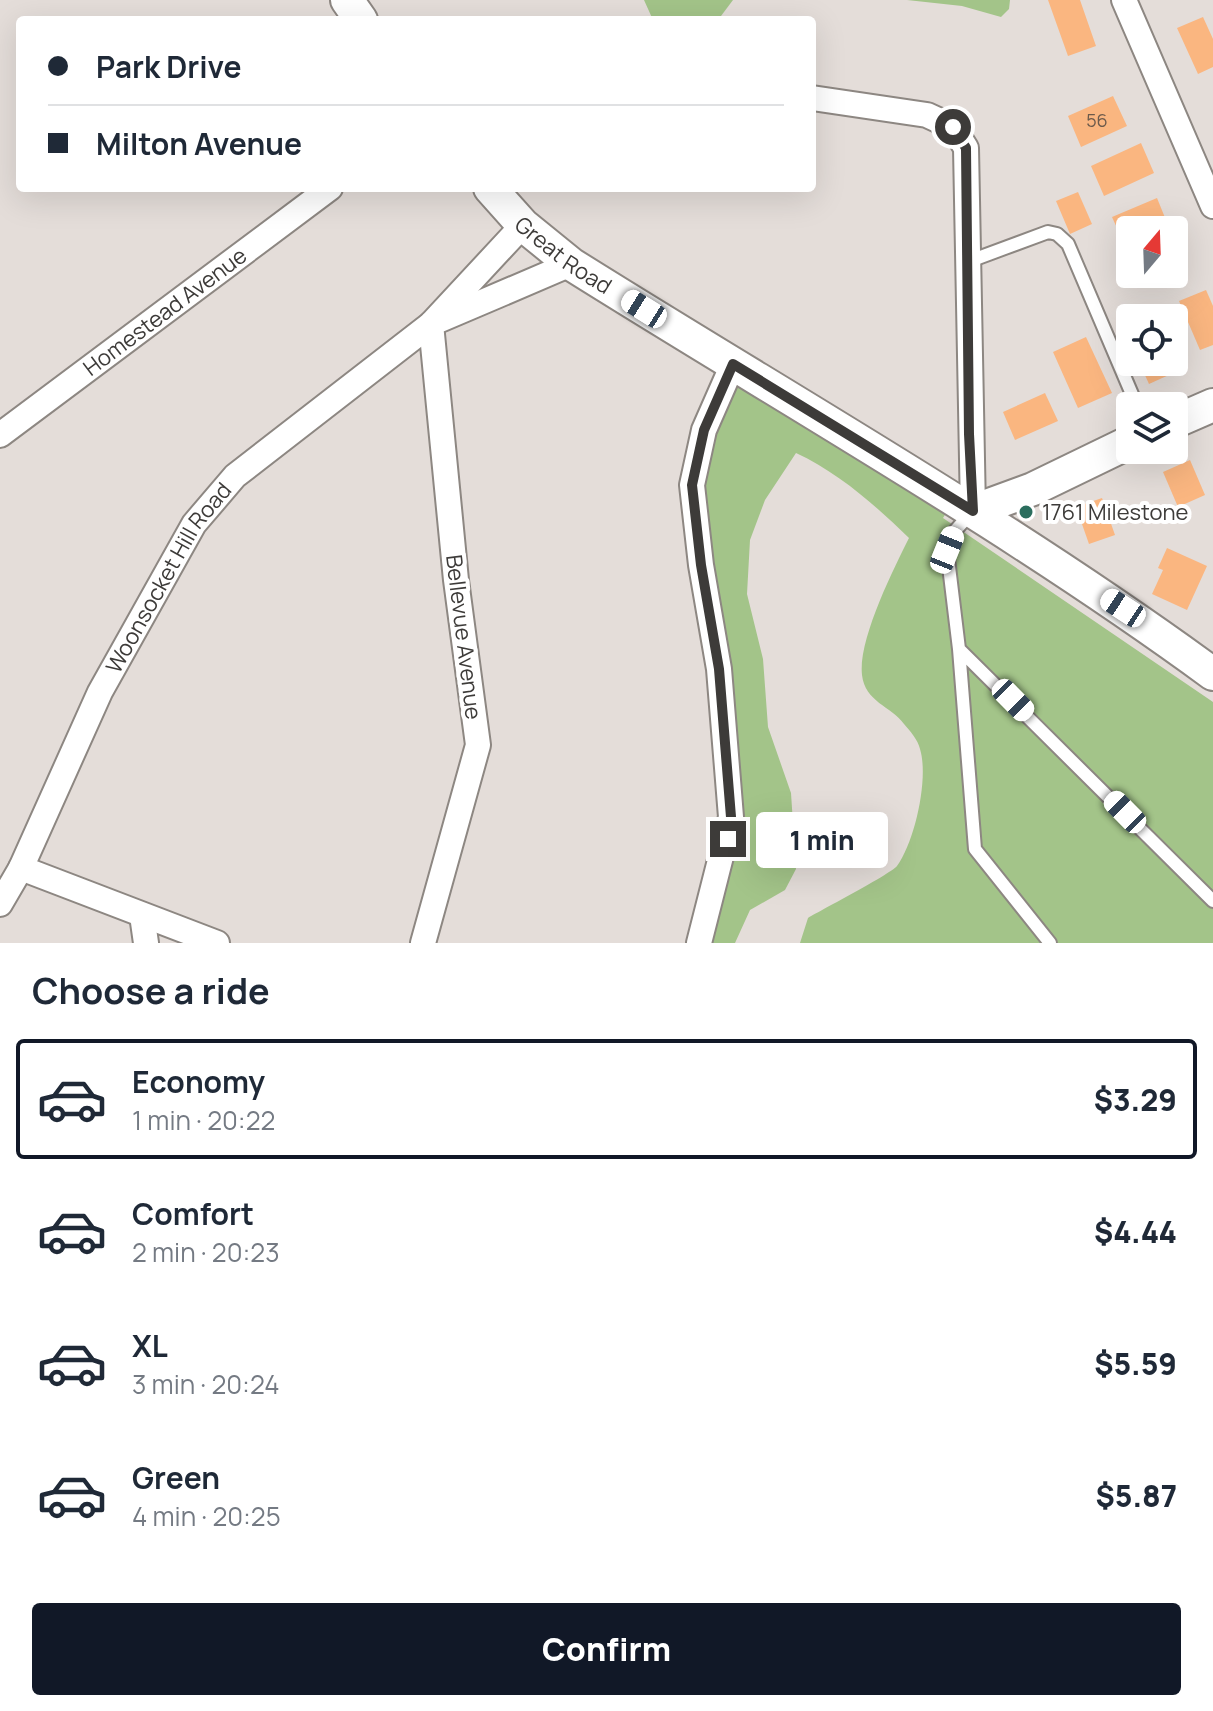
<!DOCTYPE html>
<meta charset="utf-8">
<style>
body{margin:0;font-family:Manrope,sans-serif;background:#f2f2f3;color:#1f2937;height:100vh;display:flex;flex-direction:column;font-size:30px;white-space:nowrap}
*{box-sizing:border-box;margin:0}
p{font-size:26px;color:#747a83}
.icon{flex:none;width:44px;height:44px;fill:none;stroke:currentColor;stroke-width:2;stroke-linecap:round;stroke-linejoin:round}
.map{position:relative;height:943px;overflow:hidden}
.details{display:flex;flex-direction:column;background:#fff;flex:1}
.details>*{flex:none}
.hud{position:absolute;left:16px;top:16px;width:800px;height:176px;border-radius:8px;box-shadow:0 8px 32px #0002;display:grid;align-content:center;height:176px;padding:0 32px;background:#fff}
.needle{width:52px;rotate:19deg}
.tools{position:absolute;left:1116px;top:216px;display:grid;gap:16px}
.tools a{display:grid;place-items:center;width:72px;height:72px;border-radius:8px;background:#fff;box-shadow:0 8px 32px #0002;font-size:40px}
.end{position:absolute;width:36px;height:36px;margin:-18px;border:10px solid #3d3b39;background:#fff;box-shadow:0 0 0 4px #fff}
.from{border-radius:50%}
.bubble{position:absolute;height:56px;border-radius:8px;background:#fff;box-shadow:0 8px 32px #0002;font-size:26px;font-weight:800;line-height:56px;text-align:center}
.car{position:absolute;width:24px;height:48px;margin:-24px -12px;border-radius:10px;box-shadow:0 0 6px 2px #0007;background:linear-gradient(#fff 24%,#345 0 40%,#fff 0 76%,#345 0 86%,#fff 0)}
.hud b{display:flex;align-items:center;gap:28px;height:76px;font-size:30px}
.hud b+b{border-top:2px solid #e0e1e3}
.hud i{width:20px;height:20px;background:#1f2937}
ul{padding:0;list-style:none}
li{display:flex;align-items:center;gap:24px;height:120px;margin:0 16px 12px;padding:0 16px;border:4px solid transparent;border-radius:8px}
li div{flex:1}
li b{display:block;font-size:30px}
li em{font-style:normal;font-weight:800}
li.current{border-color:#111827}
li>.icon{width:72px;height:72px;stroke-width:1.5}
h2{padding:0 32px;font-size:36px;line-height:96px}
.action{display:flex;gap:16px;margin-top:auto;padding:16px 32px}
.action a{flex:1;height:92px;border-radius:8px;background:#111827;color:#fff;font-size:32px;font-weight:800;line-height:92px;text-align:center}
.map>svg:first-child{display:block}
.green{fill:#a3c489}
.building{fill:#fab680}
.lines{fill:none;stroke-linecap:round;stroke-linejoin:round}
.lane-casing{stroke:#8d8782;stroke-width:16}
.street-casing{stroke:#8d8782;stroke-width:28}
.secondary-casing{stroke:#8d8782;stroke-width:36}
.lane{stroke:#fff;stroke-width:12}
.street{stroke:#fff;stroke-width:24}
.secondary{stroke:#fff;stroke-width:32}
.route{stroke:#3d3b39;stroke-width:10}
.poi-dot{fill:#2b6e5e;stroke:#fff;stroke-width:3}
.labels{text-anchor:middle;stroke-width:8;stroke-linejoin:round;paint-order:stroke}
.number-label{font-size:18px;fill:#6c5a4b}
.street-label{font-size:22px;fill:#3d3b39;stroke:#fff}
.poi-label{font-size:22px;fill:#3d3b39;stroke:#fff;text-anchor:start}
</style>
<div class="map">
<svg width="1213" height="943" viewBox="0 0 1213 943">
<rect width="100%" height="100%" fill="#e4ddd9"/>
<path class="green" d="M644 0H733L718 20H653Z
M907 0H1010L1009 9 1001 17 962 6Z
M731 375 951 505 943 518 1213 702V943H800L808 918C823 909 889 875 897 866 915 841 929 778 920 749 918 740 910 731 904 724 891 706 865 702 862 675 858 640 893 570 909 538 875 505 839 473 796 453L765 500 750 540 747 594 763 659 768 727 791 793 796 869 785 890 750 910 735 943H697L731 819 693 477Z"/>
<path class="building" d="M1048 0H1080L1096 46 1068 56Z
M1203 17 1213 39V67L1198 74 1177 28Z
M1113 96 1127 126 1081 147 1068 116Z
M1141 143 1154 173 1104 196 1091 166Z
M1078 192 1092 224 1070 234 1056 201Z
M1157 198 1170 230H1130V249L1127 250 1112 217Z
M1206 290 1213 306V345L1200 350 1179 301Z
M1086 337 1112 393 1078 408 1053 352Z
M1174 352 1182 369 1149 384 1139 362H1174Z
M1045 393 1058 421 1015 440 1003 412Z
M1190 460 1205 495 1178 507 1163 472Z
M1102 498 1115 535 1089 544 1076 507Z
M1167 548 1207 566 1187 610 1152 594 1163 570 1158 568Z"/>
<g class="lines">
<defs>
<path id="lane" d="M967 262 1048 232 1057 234 1068 244 1137 406
M959 649 947 550 953 533 971 513
M1050 943 975 849 959 649 1213 901"/>
<g id="street">
<path d="M1124 0 1213 206"/>
<path d="M812 98 927 115 953 127 966 148 973 511"/>
<path d="M440 320 571 264"/>
<path id="s1" d="M0 435 330 188"/>
<path d="M21 868 217 943"/>
<path id="s2" d="M0 904 21 868 100 692 194 524 235 476 431 324 523 225"/>
<path d="M142 915 146 943"/>
<path d="M423 943 478 745 456 580 431 324"/>
<path d="M699 943 731 817 719 669 701 565 692 485 704 430 733 364"/>
</g>
<g id="secondary">
<path d="M347 0 361 20"/>
<path id="s3" d="M490 188 523 225 571 264C786 399 1008 524 1213 674"/>
<path d="M1174 422 1213 405"/>
<path d="M973 511 1033 489 1130 442"/>
</g>
</defs>
<use href="#lane" class="lane-casing"/>
<use href="#street" class="street-casing"/>
<use href="#secondary" class="secondary-casing"/>
<use href="#lane" class="lane"/>
<use href="#street" class="street"/>
<use href="#secondary" class="secondary"/>
</g>
<g class="lines">
<path class="route" d="M728 839 731 817 719 669 701 565 692 485 704 430 733 364 973 511 969 434 966 148 953 127"/>
</g>
<circle class="poi-dot" cx="1026" cy="512" r="8"/>
<g class="labels">
<g class="number-label">
<text x="1097" y="127">56</text>
</g>
<g class="street-label">
<text dy="8" stroke="none"><textPath href="#s3" startOffset="100">Great Road</textPath></text>
<text dy="8" stroke="none"><textPath href="#s1" startOffset="206">Homestead Avenue</textPath></text>
<text dy="8" stroke="none"><textPath href="#s2" startOffset="368">Woonsocket Hill Road</textPath></text>
<text transform="translate(464 637) rotate(83)" y="8">Bellevue Avenue</text>
</g>
<g class="poi-label">
<text x="1042" y="520">1761 Milestone</text>
</g>
</g>
</svg>
<div class="tools">
<a><svg class="needle" viewBox="-14 -14 28 28"><path d="M0-13l5 13h-10z" fill="#e53935"/><path d="M0 13l5-13h-10z" fill="#747a83"/></svg></a>
<a><svg class="icon" aria-label="locate" viewBox="0 0 24 24"><circle cx="12" cy="12" r="6"/><path d="M12 2v4M12 18v4M2 12h4M18 12h4"/></svg></a>
<a><svg class="icon" aria-label="layers" viewBox="0 0 24 24"><path d="M12 4l9 5-9 5-9-5zM3 14l9 5 9-5"/></svg></a>
</div>
<i class="end from" style="left:953px;top:127px"></i>
<i class="end" style="left:728px;top:839px"></i>
<div class="bubble" style="left:756px;top:812px;width:132px">1 min</div>
<i class="car" style="left:644px;top:309px;rotate:302deg"></i>
<i class="car" style="left:947px;top:550px;rotate:22deg"></i>
<i class="car" style="left:1123px;top:608px;rotate:303deg"></i>
<i class="car" style="left:1013px;top:700px;rotate:135deg"></i>
<i class="car" style="left:1125px;top:812px;rotate:315deg"></i>
<div class="hud">
<b><i class="from"></i>Park Drive</b>
<b><i></i>Milton Avenue</b>
</div>
</div>
<section class="details">
<h2>Choose a ride</h2>
<ul>
<li class="current"><svg class="icon" aria-label="car" viewBox="0 0 24 24"><path d="M5 17H2v-5l4-1 3-4h7l3 4 3 1v5h-3M9 17h6M6 11h13"/><circle cx="7" cy="17" r="2"/><circle cx="17" cy="17" r="2"/></svg><div><b>Economy</b><p>1 min · 20:22</p></div><em>$3.29</em></li>
<li><svg class="icon" aria-label="car" viewBox="0 0 24 24"><path d="M5 17H2v-5l4-1 3-4h7l3 4 3 1v5h-3M9 17h6M6 11h13"/><circle cx="7" cy="17" r="2"/><circle cx="17" cy="17" r="2"/></svg><div><b>Comfort</b><p>2 min · 20:23</p></div><em>$4.44</em></li>
<li><svg class="icon" aria-label="car" viewBox="0 0 24 24"><path d="M5 17H2v-5l4-1 3-4h7l3 4 3 1v5h-3M9 17h6M6 11h13"/><circle cx="7" cy="17" r="2"/><circle cx="17" cy="17" r="2"/></svg><div><b>XL</b><p>3 min · 20:24</p></div><em>$5.59</em></li>
<li><svg class="icon" aria-label="car" viewBox="0 0 24 24"><path d="M5 17H2v-5l4-1 3-4h7l3 4 3 1v5h-3M9 17h6M6 11h13"/><circle cx="7" cy="17" r="2"/><circle cx="17" cy="17" r="2"/></svg><div><b>Green</b><p>4 min · 20:25</p></div><em>$5.87</em></li>
</ul>
<div class="action"><a>Confirm</a></div>
</section>
